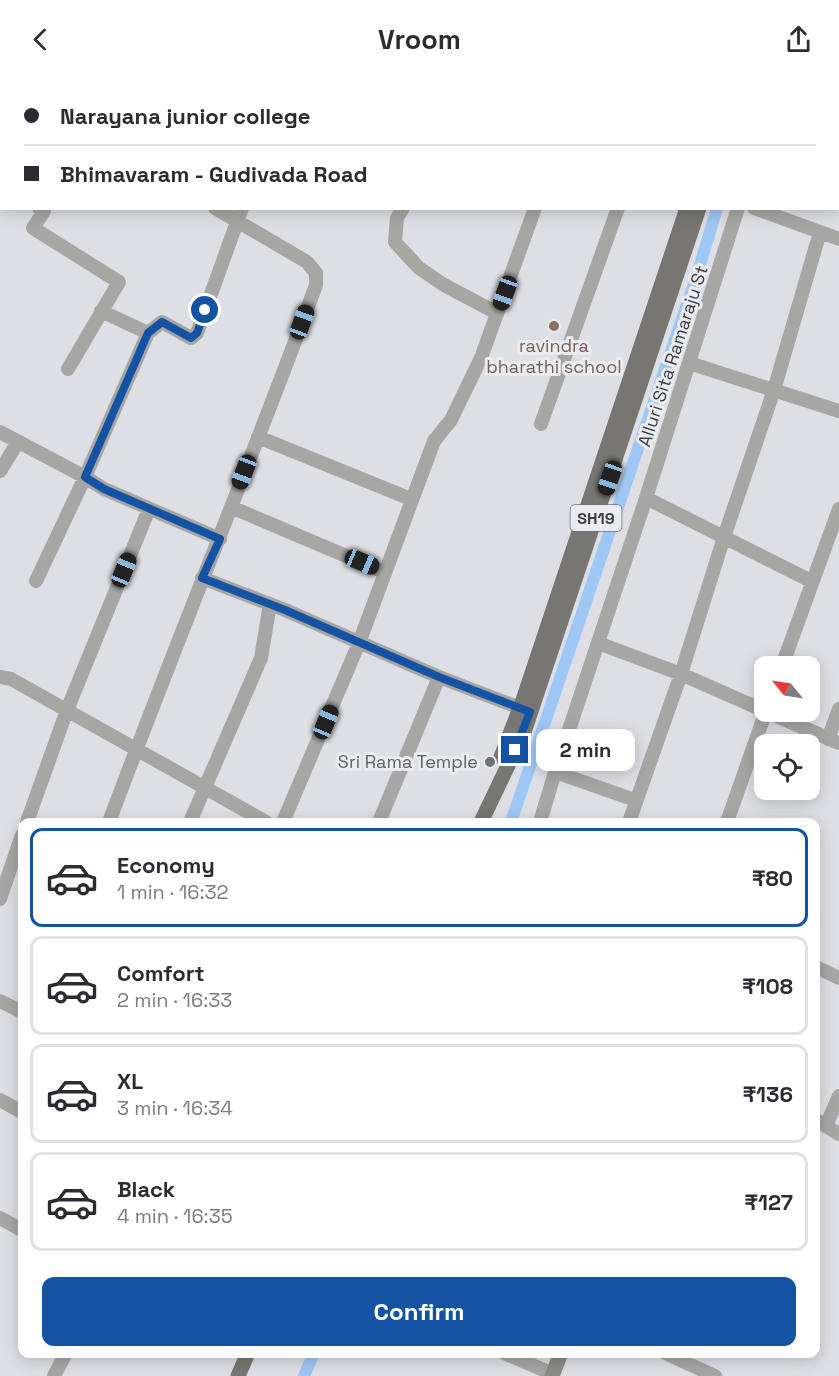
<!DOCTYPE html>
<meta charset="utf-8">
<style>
body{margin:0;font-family:"Space Grotesk",sans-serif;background:#f2f2f3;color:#2b2b33;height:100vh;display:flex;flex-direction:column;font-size:22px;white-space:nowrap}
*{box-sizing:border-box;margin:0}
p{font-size:20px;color:#7c7c81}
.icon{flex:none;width:33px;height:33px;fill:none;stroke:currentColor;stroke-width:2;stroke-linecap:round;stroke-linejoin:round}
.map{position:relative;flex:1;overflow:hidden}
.details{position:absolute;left:18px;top:740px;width:802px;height:540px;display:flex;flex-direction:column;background:#fff;border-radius:12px;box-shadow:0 3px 15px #0003}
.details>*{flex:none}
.top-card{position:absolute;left:0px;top:0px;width:840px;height:132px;box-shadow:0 3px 15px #0003;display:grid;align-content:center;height:132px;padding:0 24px;background:#fff}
.needle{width:39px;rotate:300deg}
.tools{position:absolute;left:754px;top:578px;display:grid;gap:12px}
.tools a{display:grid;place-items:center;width:66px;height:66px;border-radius:12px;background:#fff;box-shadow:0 3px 15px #0003;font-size:30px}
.end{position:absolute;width:27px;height:27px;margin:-14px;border:8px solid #1453a4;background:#fff;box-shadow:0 0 0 3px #fff}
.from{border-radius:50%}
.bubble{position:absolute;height:42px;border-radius:12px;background:#fff;box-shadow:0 3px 15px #0003;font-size:20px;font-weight:700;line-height:42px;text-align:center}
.car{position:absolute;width:18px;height:36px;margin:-18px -9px;border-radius:8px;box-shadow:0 0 4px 2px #0007;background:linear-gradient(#222 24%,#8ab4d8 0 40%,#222 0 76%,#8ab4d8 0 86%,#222 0)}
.top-card b{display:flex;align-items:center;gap:21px;height:57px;font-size:22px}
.top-card b+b{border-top:2px solid #e1e1e2}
.top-card i{width:15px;height:15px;background:#2b2b33}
ul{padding:10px 0 0;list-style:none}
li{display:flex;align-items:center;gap:18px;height:99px;margin:0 12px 9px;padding:0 12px;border:3px solid #e1e1e2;border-radius:12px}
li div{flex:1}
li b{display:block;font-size:22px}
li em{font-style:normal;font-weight:700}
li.selected{border-color:#1453a4}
li>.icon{width:54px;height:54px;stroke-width:1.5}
.primary-button{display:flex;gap:12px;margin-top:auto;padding:12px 24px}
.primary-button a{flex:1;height:69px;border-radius:12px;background:#1453a4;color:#fff;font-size:24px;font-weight:700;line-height:69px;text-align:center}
header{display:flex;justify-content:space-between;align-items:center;height:78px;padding:0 24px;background:#fff;font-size:27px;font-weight:700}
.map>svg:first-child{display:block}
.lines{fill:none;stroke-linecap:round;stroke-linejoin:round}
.canal{stroke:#9ec7f5;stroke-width:12}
.street{stroke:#a6a6a4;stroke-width:14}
.secondary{stroke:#8b8a87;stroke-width:15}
.primary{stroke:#777672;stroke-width:15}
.route{stroke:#1453a4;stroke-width:8}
.education-dot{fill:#8d6e63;stroke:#ebecf1;stroke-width:2}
.worship-dot{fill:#6b7280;stroke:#ebecf1;stroke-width:2}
.labels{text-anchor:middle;stroke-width:6;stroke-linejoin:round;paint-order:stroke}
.shield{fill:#ebecf1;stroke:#707174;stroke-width:1.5}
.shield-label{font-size:16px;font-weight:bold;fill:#3c3c3e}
.education-label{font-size:18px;fill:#785e54;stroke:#ebecf1}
.street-label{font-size:18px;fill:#3c3c3e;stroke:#ebecf1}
.worship-label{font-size:18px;fill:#5b616d;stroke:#ebecf1;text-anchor:end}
</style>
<header><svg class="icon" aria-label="back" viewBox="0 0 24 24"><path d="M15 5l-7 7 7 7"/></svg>Vroom<svg class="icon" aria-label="share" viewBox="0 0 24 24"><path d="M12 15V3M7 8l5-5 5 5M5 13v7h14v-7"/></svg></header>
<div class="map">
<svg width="839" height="1298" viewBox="0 0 839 1298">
<rect width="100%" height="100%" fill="#dedfe4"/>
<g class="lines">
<path class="canal" d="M756 2 757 0
M511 744 697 197 717 130
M304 1298 314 1275"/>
<path class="street" d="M654 0 657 2
M27 2 28 0
M320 2 321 0
M476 2V0
M586 2 587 0
M780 2V0
M0 45 2 42
M838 56H839
M0 107 2 108
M39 130 44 133 33 150 119 204 68 291
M403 130 397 140 395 164 419 190 444 207 497 235
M754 130 839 161
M101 233 148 255
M689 285 839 333
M541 346 618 130
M0 354 85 399 104 411 220 461
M258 359 411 421
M0 393 18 364
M646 420 811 503
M231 429 384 494
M202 500 285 532 439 599 528 633
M36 503 85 399 148 255 162 244 191 260 197 255 242 130
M598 565 681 596 765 633
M782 588 839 431
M0 599 11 601 266 744
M765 633 839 665
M828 661 839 631
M555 694 635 722
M27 744 67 632 149 431
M109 744C176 564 250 387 316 207V195L307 184 215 130
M190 744 261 580 270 526
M283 744 359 565 434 363 451 342 481 280 535 130
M379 744 439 599
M540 744 555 694 646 420 738 130
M629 744 681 596 724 459 774 312 820 154
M727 744 766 633
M0 821 22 757
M816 889 839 900
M0 923 22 934
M0 1022 22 1034
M816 1042 839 1056
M826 1048 839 1018
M0 1140 22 1152
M504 1275 553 1296
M665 1275 715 1298
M54 1298 66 1275"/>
<path class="secondary" d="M552 1298 561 1275"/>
<path class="primary" d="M729 2V0
M740 2 741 0
M501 679 522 625 687 130
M481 744 524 654 699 130
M238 1298 248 1275"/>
</g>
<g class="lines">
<path class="route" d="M205 232 197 255 191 260 162 244 148 255 85 399 104 411 220 461 202 500 285 532 439 599 530 634 515 672"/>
</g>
<circle class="education-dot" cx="554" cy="248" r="6"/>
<circle class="worship-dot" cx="490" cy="684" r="6"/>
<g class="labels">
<rect class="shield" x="570.5" y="427" width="51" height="26" rx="4.5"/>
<g class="shield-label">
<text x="596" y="446">SH19</text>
</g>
<g class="education-label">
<text x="554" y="274">ravindra<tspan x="554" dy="21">bharathi school</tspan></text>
</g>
<g class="street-label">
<text transform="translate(673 278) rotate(-72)" y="6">Alluri Sita Ramaraju St</text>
</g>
<g class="worship-label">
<text x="478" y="690">Sri Rama Temple</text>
</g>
</g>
</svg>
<div class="tools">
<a><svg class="needle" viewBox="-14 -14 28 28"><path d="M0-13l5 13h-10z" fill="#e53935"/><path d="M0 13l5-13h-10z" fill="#7c7c81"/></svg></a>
<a><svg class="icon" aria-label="locate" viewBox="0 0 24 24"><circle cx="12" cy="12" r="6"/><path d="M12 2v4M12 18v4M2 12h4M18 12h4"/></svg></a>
</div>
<i class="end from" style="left:205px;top:232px"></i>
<i class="end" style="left:515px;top:672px"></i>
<div class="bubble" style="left:536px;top:651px;width:99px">2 min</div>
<i class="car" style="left:505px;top:215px;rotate:200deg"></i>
<i class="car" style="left:302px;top:244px;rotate:20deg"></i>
<i class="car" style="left:244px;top:394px;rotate:201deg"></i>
<i class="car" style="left:610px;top:400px;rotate:199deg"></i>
<i class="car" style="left:362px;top:484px;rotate:113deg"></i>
<i class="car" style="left:124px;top:492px;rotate:22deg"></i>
<i class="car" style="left:326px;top:644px;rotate:23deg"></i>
<div class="top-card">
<b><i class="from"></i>Narayana junior college</b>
<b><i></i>Bhimavaram - Gudivada Road</b>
</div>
<section class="details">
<ul>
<li class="selected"><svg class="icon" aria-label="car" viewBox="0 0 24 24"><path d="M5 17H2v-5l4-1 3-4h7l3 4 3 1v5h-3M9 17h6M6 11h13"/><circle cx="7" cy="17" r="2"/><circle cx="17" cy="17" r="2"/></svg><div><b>Economy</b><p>1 min · 16:32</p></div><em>₹80</em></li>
<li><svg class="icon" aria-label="car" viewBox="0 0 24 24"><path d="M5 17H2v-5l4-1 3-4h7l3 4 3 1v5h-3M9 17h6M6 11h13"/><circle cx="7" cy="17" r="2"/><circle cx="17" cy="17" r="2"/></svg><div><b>Comfort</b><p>2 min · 16:33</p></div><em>₹108</em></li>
<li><svg class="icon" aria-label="car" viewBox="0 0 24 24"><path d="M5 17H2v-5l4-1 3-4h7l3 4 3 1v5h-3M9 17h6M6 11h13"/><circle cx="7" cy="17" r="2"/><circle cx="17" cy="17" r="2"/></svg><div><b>XL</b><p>3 min · 16:34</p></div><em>₹136</em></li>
<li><svg class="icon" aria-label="car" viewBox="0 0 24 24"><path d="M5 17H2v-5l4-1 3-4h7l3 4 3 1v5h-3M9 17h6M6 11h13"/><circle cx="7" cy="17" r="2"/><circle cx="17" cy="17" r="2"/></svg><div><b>Black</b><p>4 min · 16:35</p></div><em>₹127</em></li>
</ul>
<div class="primary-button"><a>Confirm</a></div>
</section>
</div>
